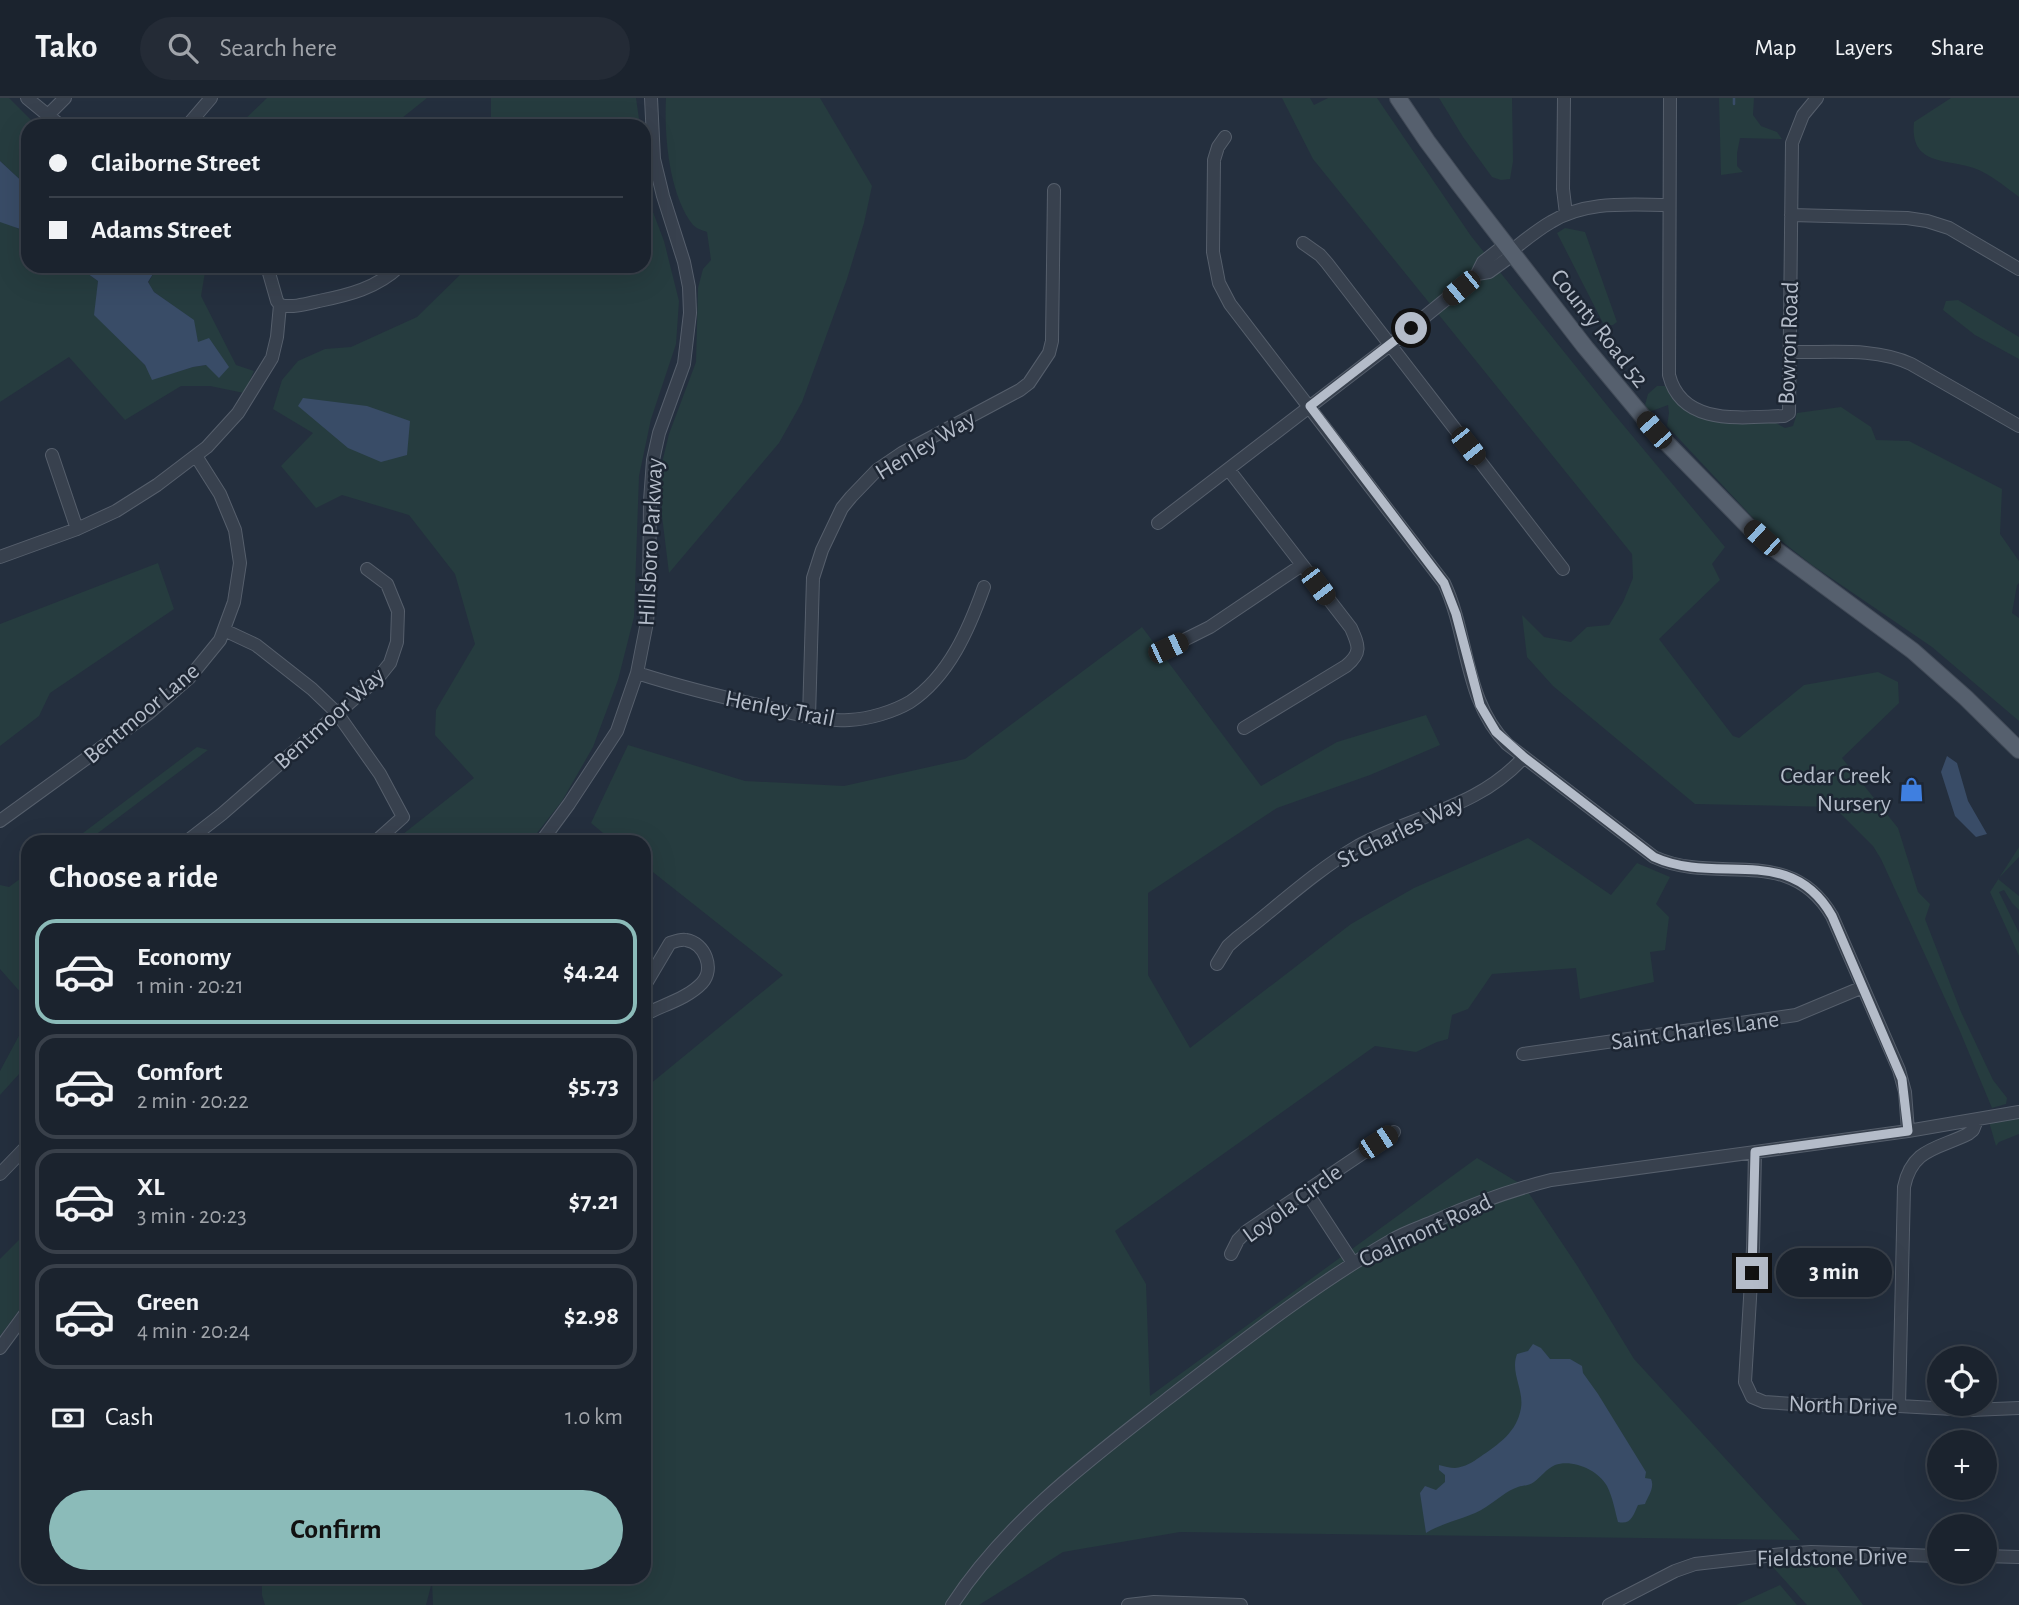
<!DOCTYPE html>
<meta charset="utf-8">
<style>
body{margin:0;font-family:"Alegreya Sans",sans-serif;background:#242b36;color:#f1f3f6;height:100vh;display:flex;flex-direction:column;font-size:26px;white-space:nowrap}
*{box-sizing:border-box;margin:0}
p{font-size:23px;color:#a0a4aa}
.icon{flex:none;width:38px;height:38px;fill:none;stroke:currentColor;stroke-width:2;stroke-linecap:round;stroke-linejoin:round}
.map{position:relative;flex:1;overflow:hidden}
.drawer{position:absolute;left:21px;top:737px;width:630px;height:749px;display:flex;flex-direction:column;background:#1b232e;border-radius:21px;box-shadow:0 7px 28px #0002,0 0 0 2px #39404a}
.drawer>*{flex:none}
.banner{position:absolute;left:21px;top:21px;width:630px;height:154px;border-radius:21px;box-shadow:0 7px 28px #0002,0 0 0 2px #39404a;display:grid;align-content:center;height:154px;padding:0 28px;background:#1b232e}
.fabs{position:absolute;left:1927px;top:1248px;display:grid;gap:14px}
.fabs a{display:grid;place-items:center;width:70px;height:70px;border-radius:50%;background:#1b232e;box-shadow:0 7px 28px #0002,0 0 0 2px #39404a;font-size:35px}
.end{position:absolute;width:32px;height:32px;margin:-16px;border:9px solid #b4bcc9;background:#111;box-shadow:0 0 0 4px #111}
.from{border-radius:50%}
.bubble{position:absolute;height:49px;border-radius:24px;background:#1b232e;box-shadow:0 7px 28px #0002,0 0 0 2px #39404a;font-size:23px;font-weight:700;line-height:49px;text-align:center}
.car{position:absolute;width:21px;height:42px;margin:-21px -10px;border-radius:9px;box-shadow:0 0 5px 2px #0007;background:linear-gradient(#222 24%,#8ab4d8 0 40%,#222 0 76%,#8ab4d8 0 86%,#222 0)}
.banner b{display:flex;align-items:center;gap:24px;height:66px;font-size:26px}
.banner b+b{border-top:2px solid #39404a}
.banner i{width:18px;height:18px;background:#f1f3f6}
ul{padding:0;list-style:none}
li{display:flex;align-items:center;gap:21px;height:105px;margin:0 14px 10px;padding:0 14px;border:4px solid #39404a;border-radius:21px}
li div{flex:1}
li b{display:block;font-size:26px}
li em{font-style:normal;font-weight:700}
li.active{border-color:#8bbbb9}
li>.icon{width:63px;height:63px;stroke-width:1.5}
h2{padding:0 28px;font-size:32px;line-height:84px}
.pay{display:flex;align-items:center;gap:18px;height:77px;padding:0 28px;font-size:26px}
.pay p{margin-inline-start:auto}
.primary-button{display:flex;gap:14px;margin-top:auto;padding:14px 28px}
.primary-button a{flex:1;height:80px;border-radius:42px;background:#8bbbb9;color:#111;font-size:28px;font-weight:700;line-height:80px;text-align:center}
header{display:flex;align-items:center;gap:42px;box-sizing:border-box;height:98px;padding:0 35px;background:#1b232e;border-bottom:2px solid #39404a}
header strong{font-size:33px}
nav{display:flex;gap:38px;margin-inline-start:auto;font-size:24px}
.search{width:490px;height:63px;background:#242b36;display:flex;align-items:center;gap:18px;box-sizing:border-box;padding:0 24px;border-radius:38px;color:#a0a4aa;font-size:26px}
.map>svg:first-child{display:block}
.green{fill:#263c3f}
.water{fill:#394c67}
.lines{fill:none;stroke-linecap:round;stroke-linejoin:round}
.stream{stroke:#394c67;stroke-width:2.5}
.minor-casing{stroke:#565f6c;stroke-width:14}
.major-casing{stroke:#414a57;stroke-width:18}
.minor{stroke:#38414e;stroke-width:12}
.major{stroke:#56606e;stroke-width:16}
.route{stroke:#b4bcc9;stroke-width:9}
.labels{text-anchor:middle;stroke-width:5;stroke-linejoin:round;paint-order:stroke}
.street-label{font-size:24px;fill:#b4bcc9;stroke:#1d2633}
.poi-label{font-size:24px;fill:#b4bcc9;stroke:#1d2633;text-anchor:end}
</style>
<header>
<strong>Tako</strong>
<div class="search"><svg class="icon" aria-label="search" viewBox="0 0 24 24"><circle cx="10" cy="10" r="6"/><path d="M15 15l6 6"/></svg>Search here</div>
<nav><a>Map</a><a>Layers</a><a>Share</a></nav>
</header>
<div class="map">
<svg width="2019" height="1507" viewBox="0 0 2019 1507">
<rect width="100%" height="100%" fill="#242f3e"/>
<path class="green" d="M0 0H9L30 21 41 28H28V89L0 63Z
M267 0H427L392 28H238Z
M491 0H636L640 28H491Z
M666 0H820L872 88 864 125 847 181 802 304 779 345 669 475 662 418V365L669 336 696 264 698 190 703 171 711 162 707 134C702 132 697 131 693 127 669 97 664 37 666 0Z
M1282 0H1310L1314 7 1328 0H1377L1471 138 1614 316 1725 449 1712 466 1720 482 1659 541 1733 638 1739 640 1804 587 1878 574 1898 584 1899 605 1842 660 1898 730 1918 794 1930 806 1925 821 1961 914 1993 982 2007 1000 2006 1006 1992 1010 1959 931 1881 761 1873 748 1834 709 1695 706 1553 588 1527 559 1522 517 1544 539 1571 544 1587 529 1609 527 1623 504 1633 480 1632 456 1313 61Z
M1439 0H1512L1513 63 1510 81 1501 82 1492 79 1463 39Z
M1719 0H1754L1753 17 1761 28 1777 34 1782 41 1740 40 1737 55V68L1743 74 1721 77Z
M1951 0H2019V99C2007 90 1995 80 1981 73 1953 59 1909 72 1914 24Z
M644 75 645 93 664 143 679 203 676 246 651 321 639 378 634 519 618 582 593 649 562 703 530 744H393L474 680 435 637 436 612 475 546 455 476 409 417 342 397 316 410 281 368 313 335 273 311 282 282 298 263 325 251 351 249 417 219 469 168H644Z
M2 123C32 136 28 136 28 168H77L98 183 95 217 145 267 153 281 193 269 206 267 198 245 193 222 154 194 148 185 156 171 162 168H206L201 198 236 267 254 273 244 295 210 288H181L125 322 69 259 0 304V124Z
M1565 130 1585 134 1617 224 1613 227H1604L1557 135Z
M1958 202 2019 239V261L1975 237 1943 212 1946 203Z
M1657 288H1665L1678 305 1774 324 1785 330 1793 328 1797 315 1841 309 1871 329 1876 342 1909 343 2002 391 2000 436 2019 463V485L2017 487 2012 515 2019 520V623L1932 549 1812 467 1756 423 1667 328 1669 315 1668 307 1649 314 1645 307 1648 296Z
M158 465 174 511 50 595 39 618 0 648V526Z
M1142 529 1261 688 1337 644 1426 617 1440 647 1370 677 1277 710 1148 795V877L1190 950 1351 826 1414 790 1528 740 1611 797 1637 765 1670 779 1656 806 1669 819 1665 852 1650 854 1654 884 1580 901 1576 870 1492 876 1468 911 1452 917 1448 941 1437 944 1416 954 1375 948 1115 1133 1146 1186 1150 1298 1477 1060 1524 1088 1578 1169 1634 1261 1800 1442 1180 1434 1063 1454 979 1507H433L432 1484 426 1507H265L262 1497V1479H644V991L783 877 644 767V744H614L591 725 628 647 745 683 844 688 965 661Z
M197 649 208 652 86 744H71Z
M2019 749V759L1998 781 2019 798V812L2012 805 2004 792 1999 794 2019 835V858L1990 794Z
M28 775V895L22 896 0 871V787L9 789Z
M28 921V966L0 997V973Z
M2019 1018V1036L1999 1044 1996 1048 1989 1024Z
M28 1133V1200L0 1238V1161Z
M1831 1463 1863 1507H1807L1771 1467Z
M1780 1487 1797 1507H1736Z"/>
<path class="water" d="M0 63 28 89V142L23 132 0 124Z
M77 168H162L156 171 148 184 154 194 194 222 198 244 209 240 229 269 219 280 206 267 193 269 152 282 145 267 94 217 98 183Z
M303 300 367 308 410 323 407 357 381 364 348 350 298 308Z
M1947 658 1957 665 1968 703 1987 736 1976 739 1955 718 1941 674Z
M1533 1246 1541 1250 1550 1261H1570L1582 1268 1583 1275 1598 1296 1646 1374 1645 1380 1651 1381C1655 1390 1648 1398 1645 1406L1638 1407C1633 1418 1631 1427 1618 1424 1615 1413 1613 1400 1607 1388 1598 1372 1573 1361 1555 1367 1546 1371 1541 1379 1534 1384 1529 1388 1524 1387 1518 1389 1506 1393 1497 1402 1486 1409 1468 1421 1445 1423 1426 1435L1420 1395 1425 1388 1436 1392 1445 1384V1377L1439 1372V1367C1444 1368 1450 1370 1455 1370 1465 1369 1473 1364 1480 1359 1499 1346 1517 1334 1521 1310 1524 1291 1510 1275 1517 1256L1528 1253Z"/>
<g class="lines">
<path class="stream" d="M1734 0V6"/>
<defs>
<path id="minor" d="M27 0 61 28
M1564 0 1563 91 1566 116
M1670 0 1669 277C1682 329 1743 319 1784 318L1789 315 1792 45 1803 17 1817 0
M48 17 65 0
M187 28 211 0
M431 28V26
M1225 39 1218 49 1214 62 1213 154 1219 185 1230 206 1444 485C1469 538 1464 603 1507 646L1654 759C1717 788 1790 745 1832 818L1899 972 1905 994 1908 1033
M1791 117 1907 120 1927 123 1949 130 2019 171
M1303 145 1320 157 1327 165 1563 471
M1511 153C1524 143 1537 132 1551 124 1587 102 1629 107 1669 107
M1477 176 1489 174 1514 156
M280 207C293 210 306 206 319 203 349 197 377 190 400 168
M1790 254C1830 255 1874 249 1911 266L2019 328
M52 357 77 431
M1229 372 1351 530C1359 548 1362 555 1346 568L1244 630
M1158 425 1390 247 1477 176 1483 164 1506 146
M0 459 77 431 116 413 157 387 207 349 238 315 272 260 277 239 280 207 277 203 267 168
M224 532 256 547 312 591 337 615 380 676 403 719 375 744
M1168 550 1210 529 1302 467
M637 575C681 589 725 600 771 610 796 616 823 624 849 622 869 621 893 614 910 604 949 578 969 531 984 489
M809 619 813 480 822 452 842 410 851 399 877 372 902 355 1020 292 1029 285 1049 255 1052 243 1054 92
M0 723 149 615 189 580 220 542 234 504 240 465 235 432 220 396 196 358
M186 744 222 716 378 580 390 565 397 544 398 513 387 486 367 471
M541 744 569 706 617 633 637 575 647 524 649 500 650 403 653 362 659 335 684 266 690 215 689 189 684 164 663 98 654 61 651 0
M1217 866 1228 848 1238 839C1277 809 1315 773 1358 748 1415 717 1478 710 1524 659
M644 889 670 845C676 843 681 841 686 842 705 845 715 871 702 885 687 901 662 907 644 917
M1523 956 1796 917 1863 889
M1755 1054 1753 1150 1745 1284 1752 1299 1764 1304 1810 1307 1899 1308 1971 1312 2019 1310
M0 1076 28 1047
M1306 1093 1353 1165
M1231 1156 1238 1142 1247 1133 1394 1034
M0 1250 28 1212
M1899 1308 1904 1089C1912 1050 1938 1051 1968 1036L1973 1032 1977 1022
M1984 1458 2019 1459
M952 1507C1006 1424 1089 1362 1166 1302 1239 1246 1312 1188 1392 1142 1405 1134 1421 1129 1435 1123 1473 1106 1511 1092 1551 1082L1908 1033 2019 1014
M1128 1507 1154 1504 1241 1507
M1609 1507 1675 1473 1695 1466 1783 1456 1811 1454 1939 1458"/>
<path id="major" d="M1398 0 1427 43 1459 86 1585 249 1654 332 1749 429 1772 449 1913 553 1966 600 2019 652"/>
</defs>
<use href="#minor" class="minor-casing"/>
<use href="#major" class="major-casing"/>
<use href="#minor" class="minor"/>
<use href="#major" class="major"/>
</g>
<g class="lines">
<path class="route" d="M1411 230 1310 308 1444 485 1456 516 1480 607 1496 634 1524 659 1654 759C1717 788 1790 744 1832 818L1902 981 1908 1033 1755 1054 1752 1175"/>
</g>
<defs>
<symbol id="shop-bare" viewBox="-9 -9 18 18"><path d="M-5-2.5h2.3a2.7 3.5 0 0 1 5.4 0H5L5.5 6h-11ZM-1.5-2.5h3a1.5 2.3 0 0 0-3 0Z" fill="#3f7fe0" stroke="#1d2633" stroke-width="2.5" paint-order="stroke"/></symbol>
</defs>
<g fill-rule="evenodd">
<use href="#shop-bare" x="1894" y="674" width="35" height="35"/>
</g>
<g class="labels">
<g class="street-label">
<text transform="translate(1600 230) rotate(52)" y="8">County Road 52</text>
<text transform="translate(1788 245) rotate(-88)" y="8">Bowron Road</text>
<text transform="translate(925 347) rotate(-31)" y="8">Henley Way</text>
<text transform="translate(650 444) rotate(-87)" y="8">Hillsboro Parkway</text>
<text transform="translate(780 610) rotate(11)" y="8">Henley Trail</text>
<text transform="translate(141 615) rotate(-40)" y="8">Bentmoor Lane</text>
<text transform="translate(329 620) rotate(-42)" y="8">Bentmoor Way</text>
<text transform="translate(1400 733) rotate(-26)" y="8">St Charles Way</text>
<text transform="translate(1695 932) rotate(-8)" y="8">Saint Charles Lane</text>
<text transform="translate(1292 1105) rotate(-36)" y="8">Loyola Circle</text>
<text transform="translate(1425 1132) rotate(-25)" y="8">Coalmont Road</text>
<text transform="translate(1843 1307) rotate(2)" y="8">North Drive</text>
<text transform="translate(1832 1459) rotate(-1)" y="8">Fieldstone Drive</text>
</g>
<g class="poi-label">
<text x="1891" y="685">Cedar Creek<tspan x="1891" dy="28">Nursery</tspan></text>
</g>
</g>
</svg>
<div class="fabs">
<a><svg class="icon" aria-label="locate" viewBox="0 0 24 24"><circle cx="12" cy="12" r="6"/><path d="M12 2v4M12 18v4M2 12h4M18 12h4"/></svg></a>
<a>+</a>
<a>−</a>
</div>
<i class="end from" style="left:1411px;top:230px"></i>
<i class="end" style="left:1752px;top:1175px"></i>
<div class="bubble" style="left:1776px;top:1150px;width:116px">3 min</div>
<i class="car" style="left:1461px;top:190px;rotate:231deg"></i>
<i class="car" style="left:1654px;top:332px;rotate:319deg"></i>
<i class="car" style="left:1468px;top:348px;rotate:142deg"></i>
<i class="car" style="left:1762px;top:440px;rotate:312deg"></i>
<i class="car" style="left:1318px;top:488px;rotate:143deg"></i>
<i class="car" style="left:1168px;top:550px;rotate:65deg"></i>
<i class="car" style="left:1378px;top:1044px;rotate:57deg"></i>
<div class="banner">
<b><i class="from"></i>Claiborne Street</b>
<b><i></i>Adams Street</b>
</div>
<section class="drawer">
<h2>Choose a ride</h2>
<ul>
<li class="active"><svg class="icon" aria-label="car" viewBox="0 0 24 24"><path d="M5 17H2v-5l4-1 3-4h7l3 4 3 1v5h-3M9 17h6M6 11h13"/><circle cx="7" cy="17" r="2"/><circle cx="17" cy="17" r="2"/></svg><div><b>Economy</b><p>1 min · 20:21</p></div><em>$4.24</em></li>
<li><svg class="icon" aria-label="car" viewBox="0 0 24 24"><path d="M5 17H2v-5l4-1 3-4h7l3 4 3 1v5h-3M9 17h6M6 11h13"/><circle cx="7" cy="17" r="2"/><circle cx="17" cy="17" r="2"/></svg><div><b>Comfort</b><p>2 min · 20:22</p></div><em>$5.73</em></li>
<li><svg class="icon" aria-label="car" viewBox="0 0 24 24"><path d="M5 17H2v-5l4-1 3-4h7l3 4 3 1v5h-3M9 17h6M6 11h13"/><circle cx="7" cy="17" r="2"/><circle cx="17" cy="17" r="2"/></svg><div><b>XL</b><p>3 min · 20:23</p></div><em>$7.21</em></li>
<li><svg class="icon" aria-label="car" viewBox="0 0 24 24"><path d="M5 17H2v-5l4-1 3-4h7l3 4 3 1v5h-3M9 17h6M6 11h13"/><circle cx="7" cy="17" r="2"/><circle cx="17" cy="17" r="2"/></svg><div><b>Green</b><p>4 min · 20:24</p></div><em>$2.98</em></li>
</ul>
<div class="pay"><svg class="icon" aria-label="cash" viewBox="0 0 24 24"><path d="M3 7h18v10H3z"/><circle cx="12" cy="12" r="2"/></svg>Cash<p>1.0 km</p></div>
<div class="primary-button"><a>Confirm</a></div>
</section>
</div>
